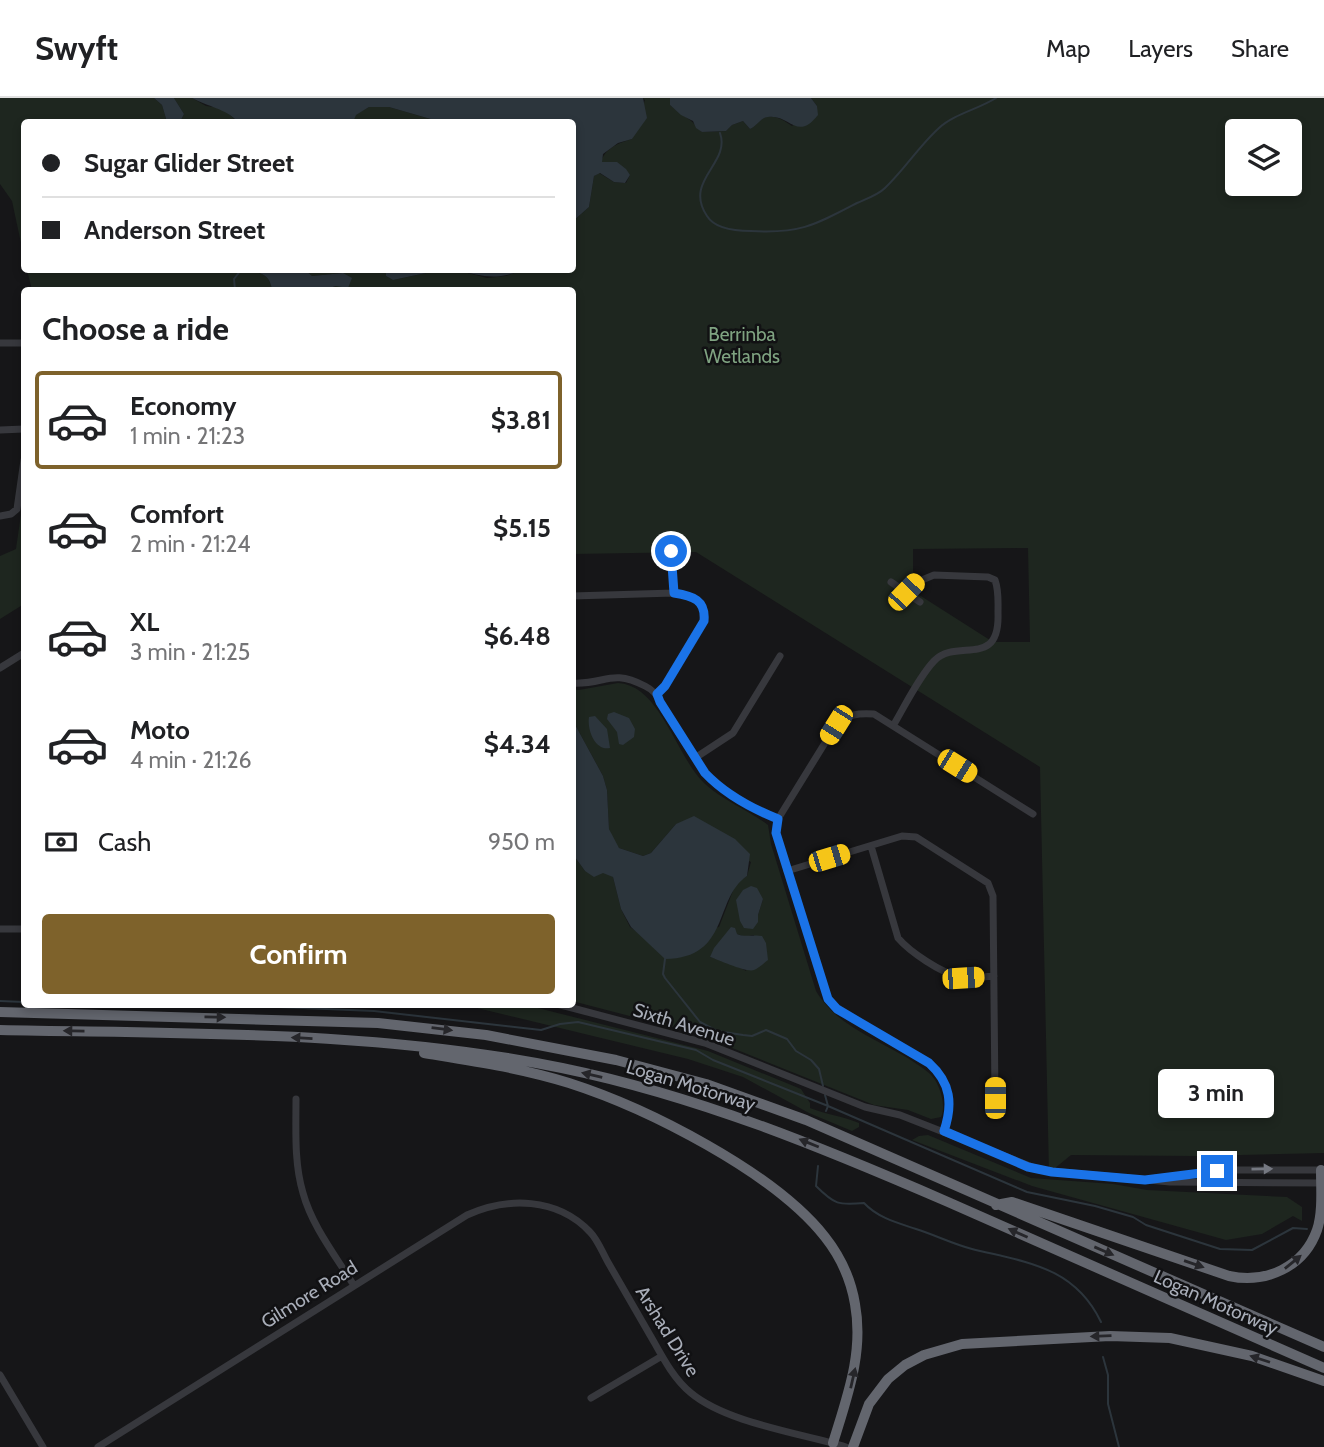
<!DOCTYPE html>
<meta charset="utf-8">
<style>
body{margin:0;font-family:Cabin,sans-serif;background:#f2f2f2;color:#202124;height:100vh;display:flex;flex-direction:column;font-size:26px;white-space:nowrap}
*{box-sizing:border-box;margin:0}
p{font-size:23px;color:#757577}
.icon{flex:none;width:38px;height:38px;fill:none;stroke:currentColor;stroke-width:2;stroke-linecap:round;stroke-linejoin:round}
.map{position:relative;flex:1;overflow:hidden}
.panel{position:absolute;left:21px;top:189px;width:555px;height:721px;display:flex;flex-direction:column;background:#fff;border-radius:7px;box-shadow:0 4px 10px #0003}
.panel>*{flex:none}
.banner{position:absolute;left:21px;top:21px;width:555px;height:154px;border-radius:7px;box-shadow:0 4px 10px #0003;display:grid;align-content:center;height:154px;padding:0 21px;background:#fff}
.buttons{position:absolute;left:1225px;top:21px;display:grid;gap:14px}
.buttons a{display:grid;place-items:center;width:77px;height:77px;border-radius:7px;background:#fff;box-shadow:0 4px 10px #0003;font-size:35px}
.end{position:absolute;width:32px;height:32px;margin:-16px;border:9px solid #1a73e8;background:#fff;box-shadow:0 0 0 4px #fff}
.from{border-radius:50%}
.bubble{position:absolute;height:49px;border-radius:7px;background:#fff;box-shadow:0 4px 10px #0003;font-size:23px;font-weight:800;line-height:49px;text-align:center}
.car{position:absolute;width:21px;height:42px;margin:-21px -10px;border-radius:9px;box-shadow:0 0 5px 2px #0007;background:linear-gradient(#f5c518 24%,#345 0 40%,#f5c518 0 76%,#345 0 86%,#f5c518 0)}
.banner b{display:flex;align-items:center;gap:24px;height:66px;font-size:26px}
.banner b+b{border-top:2px solid #e0e0e0}
.banner i{width:18px;height:18px;background:#202124}
ul{padding:0;list-style:none}
li{display:flex;align-items:center;gap:21px;height:98px;margin:0 14px 10px;padding:0 7px;border:4px solid transparent;border-radius:7px}
li div{flex:1}
li b{display:block;font-size:26px}
li em{font-style:normal;font-weight:800}
li.selected{border-color:#7e622b}
li>.icon{width:63px;height:63px;stroke-width:1.5}
h2{padding:0 21px;font-size:32px;line-height:84px}
.pay{display:flex;align-items:center;gap:18px;height:77px;padding:0 21px;font-size:26px}
.pay p{margin-inline-start:auto}
.cta{display:flex;gap:14px;margin-top:auto;padding:14px 21px}
.cta a{flex:1;height:80px;border-radius:7px;background:#7e622b;color:#fff;font-size:28px;font-weight:800;line-height:80px;text-align:center}
header{display:flex;align-items:center;gap:42px;box-sizing:border-box;height:98px;padding:0 35px;background:#fff;border-bottom:2px solid #e0e0e0}
header strong{font-size:33px}
nav{display:flex;gap:38px;margin-inline-start:auto;font-size:24px}
.map>svg:first-child{display:block}
.green{fill:#1e261f;fill-rule:evenodd}
.water{fill:#2c353c}
.lines{fill:none;stroke-linecap:round;stroke-linejoin:round}
.stream{stroke:#2c353c;stroke-width:2}
.minor{stroke:#37383d;stroke-width:7}
.highway{stroke:#63666e;stroke-width:10}
.oneway{fill:#26262a}
.oneway2{fill:#757881}
.route{stroke:#1a73e8;stroke-width:9}
.labels{text-anchor:middle;stroke-width:5;stroke-linejoin:round;paint-order:stroke}
.park-label{font-size:19px;fill:#7fa381;stroke:#111113}
.street-label{font-size:19px;fill:#a8adb8;stroke:#111113}
</style>
<header>
<strong>Swyft</strong>
<nav><a>Map</a><a>Layers</a><a>Share</a></nav>
</header>
<div class="map">
<svg width="1324" height="1349" viewBox="0 0 1324 1349">
<rect width="100%" height="100%" fill="#161618"/>
<path class="green" d="M0 0H154L162 7 167 24H24V159L12 103 0 86Z
M174 0H192L206 8 222 10 238 24H180L184 16Z
M643 0H670V7C681 17 693 22 702 34L726 33 732 27 743 23 750 31C756 28 758 23 764 20 773 15 785 23 792 28L817 8 811 0H1324V1055L1196 1058 1071 1057 1049 1075 1040 669 696 454 572 456V192H323L336 188 343 175 312 178 305 172H386V178L393 182 440 172H456L487 180 506 178 522 172H572V124L589 109 594 78 599 75 614 84 626 85 630 77 601 64C605 50 619 45 632 41L645 2ZM1237 33H1290V86H1237ZM1028 450 1030 544H993L913 493V451Z
M369 9H389L441 24H353L355 17Z
M27 172H249C262 175 270 177 272 192H32Z
M24 395V506L0 521V458L16 451Z
M618 585C660 587 676 658 704 685 722 702 748 712 768 727L771 746 816 893C841 935 893 945 929 975 939 983 947 1007 941 1019L931 1021 908 1012 874 1007 695 935 572 903V755L585 773 608 775 613 779 621 811 630 829 644 839 719 829 736 785 747 778 751 764 676 726 651 755 643 758 619 750 614 744 609 731 607 692 603 678 572 621V591L579 592ZM743 792 763 801 758 817ZM737 836 745 839 754 837 746 873 734 866 710 859Z
M465 907H526L708 953 801 991 810 1005V1010C827 1017 843 1018 859 1025V1029L852 1033 809 1015 743 979 688 961Z
M928 1037 1031 1080 1113 1086 1147 1092 1287 1099 1302 1109V1123L1293 1118 1262 1136 1226 1142 1032 1088 912 1042 919 1038Z"/>
<path class="water" d="M154 0H174L184 16 180 24H167L162 7Z
M192 0H643L647 20 632 41 618 45 603 56 602 64H617L626 71 630 77 625 85 614 84 600 75 594 78 589 109 572 124V24H441L389 9H369L356 17 353 24H238C225 10 208 9 192 0Z
M670 0H811L817 8 818 17C797 44 790 16 768 19 760 20 757 28 750 31L743 23 732 27 726 33 702 34 696 30 693 23 681 17 670 7Z
M249 172H305L312 178 343 175 352 180 348 190 336 188 323 192H272C270 177 262 175 249 172Z
M386 172H440L393 182 386 178Z
M456 172H522C496 183 482 178 456 172Z
M614 614 629 620 635 631 634 639 623 647 619 646 617 634 607 621 608 616Z
M595 618 607 631 610 650C595 653 587 632 589 619Z
M572 621 603 678 607 692 609 731 619 750 643 758 651 755 676 726 694 718 735 741 750 756 747 778C713 801 731 860 665 861L631 829 621 811 613 779 603 775 594 779 585 773 572 755Z
M751 788 757 790 763 801 758 817V824L753 831 744 830 740 823 736 802 743 792Z
M731 829 735 830 737 836C746 840 753 836 762 838L766 845 768 862C764 865 759 870 754 872 747 875 719 862 710 859L714 850Z"/>
<g class="lines">
<path class="stream" d="M720 35C731 66 683 82 707 118 715 131 737 133 751 133 800 136 815 127 857 105 866 101 878 97 885 90 905 71 919 48 939 30 954 16 979 11 996 0
M235 192 234 181 241 172
M665 861 663 876 665 880 700 924 717 933 743 937 752 938 766 932 787 941 796 953 811 962 819 971 823 988
M0 903 24 904
M151 906H200
M202 906 374 913 541 932 560 926 578 924 696 952 713 962 828 1008 1027 1094 1095 1108 1133 1119 1146 1127 1220 1151 1252 1152 1293 1130 1307 1131
M825 997 828 1008 826 1013
M818 1068 816 1088C835 1107 838 1107 864 1105 878 1120 898 1125 916 1131 935 1137 953 1146 972 1151 1025 1164 1074 1168 1101 1224
M1103 1259 1108 1277V1306L1119 1349"/>
<path class="minor" d="M0 245H24
M0 332 24 331
M0 418 11 416 17 411 24 362
M672 453 674 495
M891 484 920 504
M572 498 674 495C693 498 706 502 704 523L665 588 657 596
M0 570 24 555
M572 585C606 587 610 570 645 588 653 592 657 596 660 604L705 675C724 695 753 711 778 721
M893 628C905 608 918 580 934 563 957 539 1000 572 998 515 998 504 999 493 995 482L988 479 934 477 917 484 906 494
M695 660 733 635 780 558
M871 748 898 840C910 854 941 875 960 879 970 881 983 879 994 878
M787 773 902 738 916 739 988 785 993 798 995 1000
M0 831H24
M557 906 705 945 865 1009 900 1017 1040 1072 1170 1084 1324 1085
M296 1001C296 1032 294 1065 303 1095 312 1128 335 1157 353 1186
M944 1033C953 1006 951 985 929 965L837 911 828 901 776 735 778 721 836 627C848 616 858 615 874 616L1033 716
M1156 1080 1235 1072H1321
M0 1277 43 1349
M591 1300 662 1258
M98 1349 467 1117C507 1099 557 1099 590 1134 598 1142 603 1156 609 1166 624 1192 639 1218 654 1244 664 1262 675 1282 691 1295 727 1325 800 1335 846 1349"/>
<path class="highway" d="M0 914 378 925 486 937 616 962 706 986 806 1022 1324 1249
M0 932C187 936 377 932 562 970 698 998 821 1049 948 1104 1074 1159 1199 1215 1324 1270
M424 955C473 963 521 970 569 985 647 1010 774 1074 825 1139 840 1158 851 1182 855 1206 864 1255 847 1299 833 1345
M996 1107 1012 1104 1229 1178C1266 1186 1304 1169 1317 1132 1323 1114 1321 1091 1321 1072
M853 1349 869 1306 888 1281 905 1267 924 1257 962 1246 1110 1238 1170 1240 1252 1258 1324 1283"/>
</g>
<defs><path id="oneway-solid" d="M-6-.8H1V-3.2L6.5 0L1 3.2V.8H-6Z" transform="scale(1.75)"/></defs>
<g class="oneway">
<use href="#oneway-solid" transform="translate(215 919) rotate(1)"/>
<use href="#oneway-solid" transform="translate(442 931) rotate(7)"/>
<use href="#oneway-solid" transform="translate(74 933) rotate(-179)"/>
<use href="#oneway-solid" transform="translate(302 940) rotate(-177)"/>
<use href="#oneway-solid" transform="translate(592 977) rotate(-167)"/>
<use href="#oneway-solid" transform="translate(809 1045) rotate(-158)"/>
<use href="#oneway-solid" transform="translate(1018 1135) rotate(-156)"/>
<use href="#oneway-solid" transform="translate(1104 1153) rotate(23)"/>
<use href="#oneway-solid" transform="translate(1293 1164) rotate(-39)"/>
<use href="#oneway-solid" transform="translate(1194 1166) rotate(19)"/>
<use href="#oneway-solid" transform="translate(1101 1238) rotate(178)"/>
<use href="#oneway-solid" transform="translate(1260 1261) rotate(-162)"/>
<use href="#oneway-solid" transform="translate(853 1280) rotate(-77)"/>
</g>
<use class="oneway2" href="#oneway-solid" transform="translate(1262 1071) rotate(-1)"/>
<g class="lines">
<path class="route" d="M671 453 674 495C693 498 706 502 704 523L665 588 657 596 660 604 705 675C724 695 753 711 778 721L776 735 828 901 837 911 929 965C951 985 953 1006 944 1033L1028 1069 1052 1074 1145 1082 1217 1073"/>
</g>
<g class="labels">
<g class="park-label">
<text x="742" y="243">Berrinba<tspan x="742" dy="22">Wetlands</tspan></text>
</g>
<g class="street-label">
<text transform="translate(684 926) rotate(17)" y="7">Sixth Avenue</text>
<text transform="translate(691 987) rotate(17)" y="7">Logan Motorway</text>
<text transform="translate(309 1196) rotate(-32)" y="7">Gilmore Road</text>
<text transform="translate(1216 1204) rotate(24)" y="7">Logan Motorway</text>
<text transform="translate(668 1233) rotate(58)" y="7">Arshad Drive</text>
</g>
</g>
</svg>
<div class="buttons">
<a><svg class="icon" aria-label="layers" viewBox="0 0 24 24"><path d="M12 4l9 5-9 5-9-5zM3 14l9 5 9-5"/></svg></a>
</div>
<i class="end from" style="left:671px;top:453px"></i>
<i class="end" style="left:1217px;top:1073px"></i>
<div class="bubble" style="left:1158px;top:971px;width:116px">3 min</div>
<i class="car" style="left:906px;top:494px;rotate:44deg"></i>
<i class="car" style="left:836px;top:627px;rotate:212deg"></i>
<i class="car" style="left:957px;top:668px;rotate:122deg"></i>
<i class="car" style="left:829px;top:760px;rotate:73deg"></i>
<i class="car" style="left:963px;top:880px;rotate:86deg"></i>
<i class="car" style="left:995px;top:1000px;rotate:0deg"></i>
<div class="banner">
<b><i class="from"></i>Sugar Glider Street</b>
<b><i></i>Anderson Street</b>
</div>
<section class="panel">
<h2>Choose a ride</h2>
<ul>
<li class="selected"><svg class="icon" aria-label="car" viewBox="0 0 24 24"><path d="M5 17H2v-5l4-1 3-4h7l3 4 3 1v5h-3M9 17h6M6 11h13"/><circle cx="7" cy="17" r="2"/><circle cx="17" cy="17" r="2"/></svg><div><b>Economy</b><p>1 min · 21:23</p></div><em>$3.81</em></li>
<li><svg class="icon" aria-label="car" viewBox="0 0 24 24"><path d="M5 17H2v-5l4-1 3-4h7l3 4 3 1v5h-3M9 17h6M6 11h13"/><circle cx="7" cy="17" r="2"/><circle cx="17" cy="17" r="2"/></svg><div><b>Comfort</b><p>2 min · 21:24</p></div><em>$5.15</em></li>
<li><svg class="icon" aria-label="car" viewBox="0 0 24 24"><path d="M5 17H2v-5l4-1 3-4h7l3 4 3 1v5h-3M9 17h6M6 11h13"/><circle cx="7" cy="17" r="2"/><circle cx="17" cy="17" r="2"/></svg><div><b>XL</b><p>3 min · 21:25</p></div><em>$6.48</em></li>
<li><svg class="icon" aria-label="car" viewBox="0 0 24 24"><path d="M5 17H2v-5l4-1 3-4h7l3 4 3 1v5h-3M9 17h6M6 11h13"/><circle cx="7" cy="17" r="2"/><circle cx="17" cy="17" r="2"/></svg><div><b>Moto</b><p>4 min · 21:26</p></div><em>$4.34</em></li>
</ul>
<div class="pay"><svg class="icon" aria-label="cash" viewBox="0 0 24 24"><path d="M3 7h18v10H3z"/><circle cx="12" cy="12" r="2"/></svg>Cash<p>950 m</p></div>
<div class="cta"><a>Confirm</a></div>
</section>
</div>
